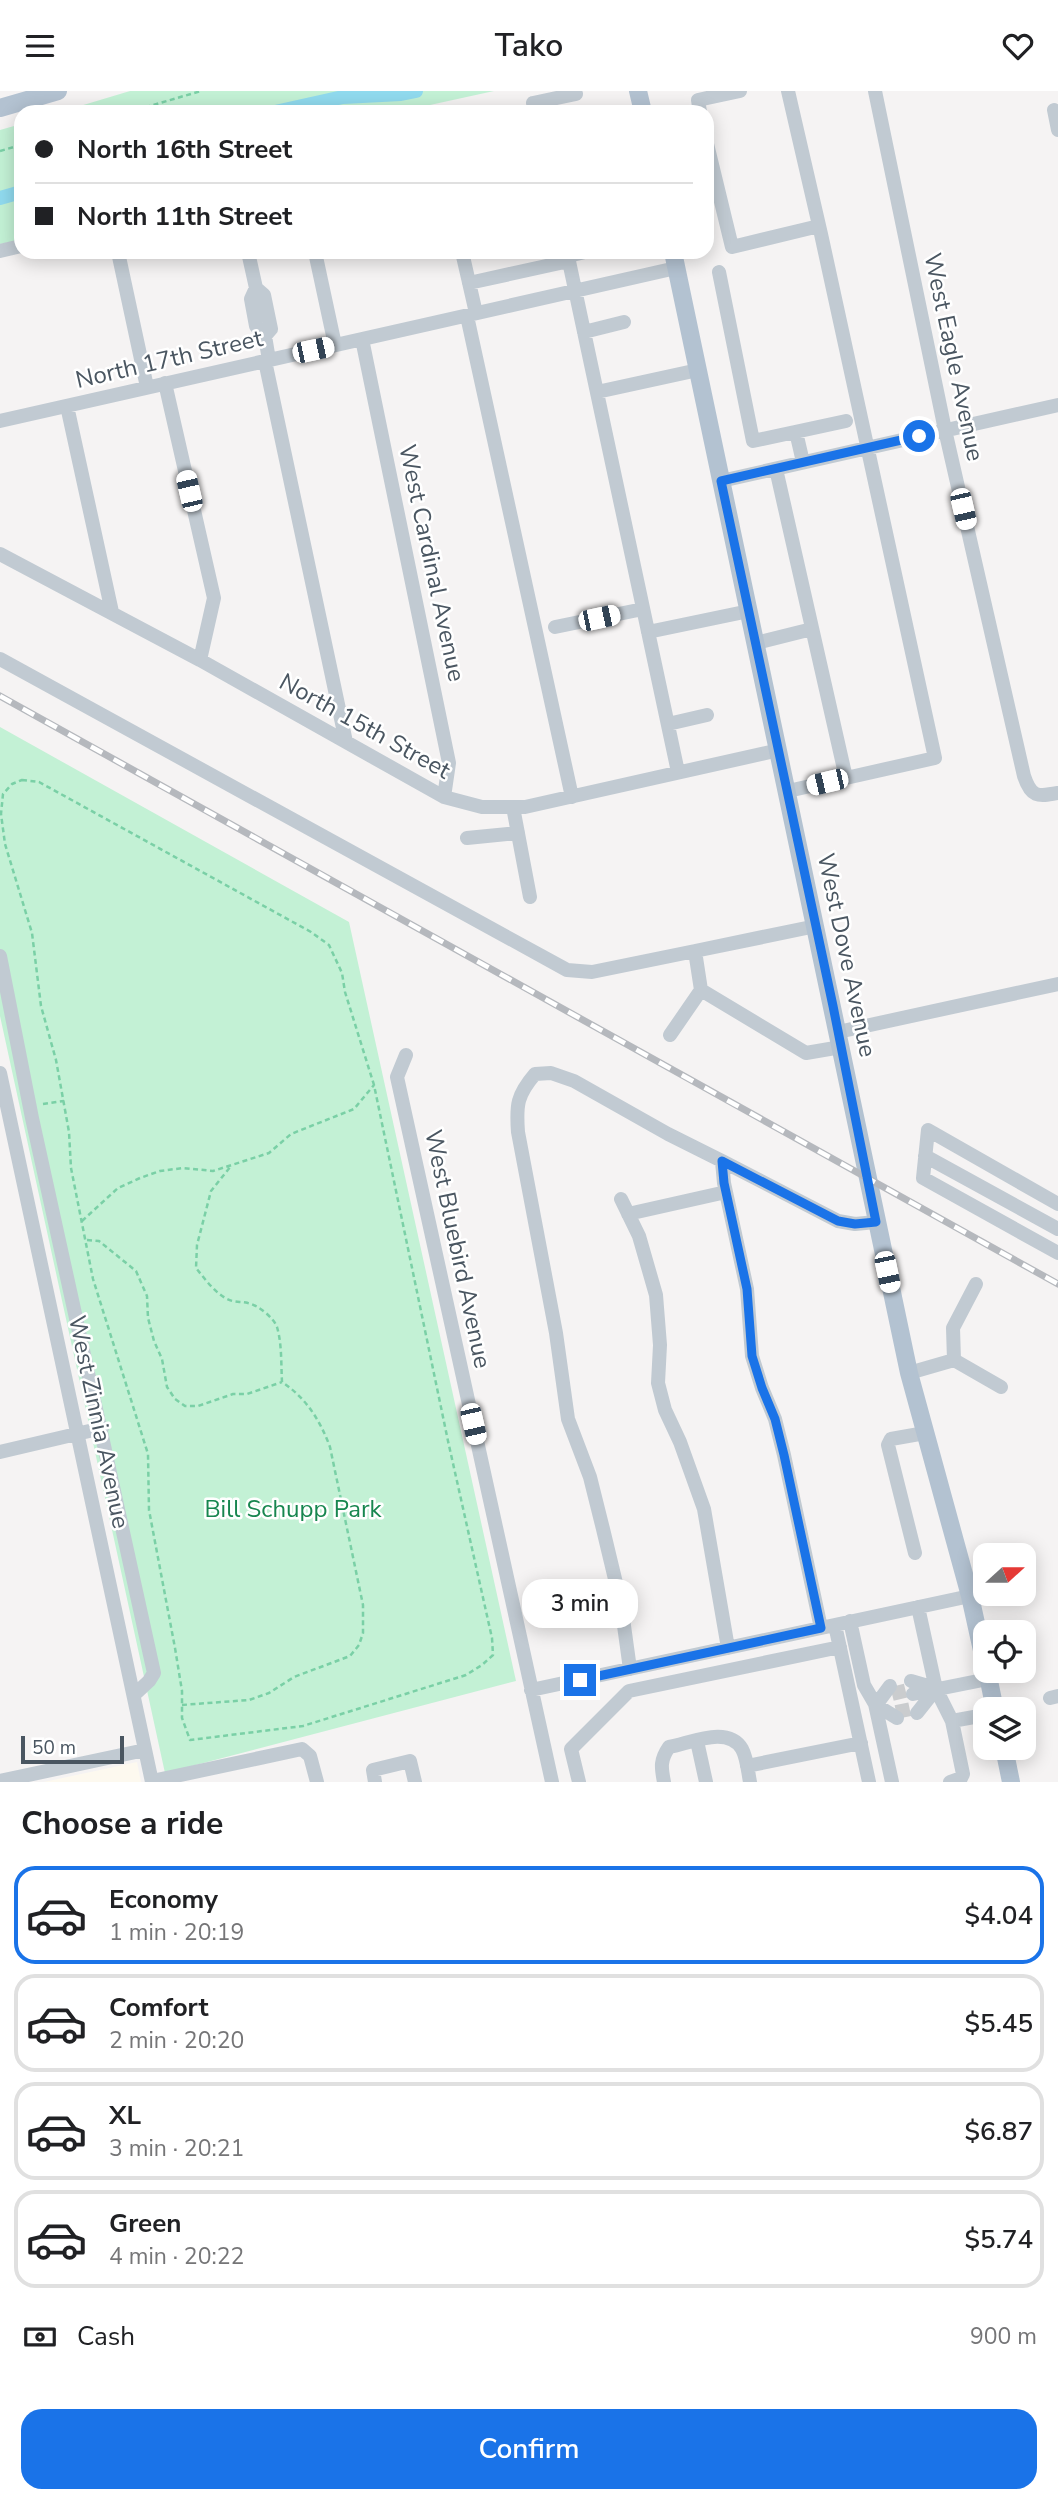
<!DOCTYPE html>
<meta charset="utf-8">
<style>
body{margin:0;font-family:"Nunito Sans",sans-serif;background:#f6f6f6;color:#202124;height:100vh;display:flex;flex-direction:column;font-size:26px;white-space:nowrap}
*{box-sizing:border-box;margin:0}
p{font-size:23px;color:#757577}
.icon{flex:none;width:38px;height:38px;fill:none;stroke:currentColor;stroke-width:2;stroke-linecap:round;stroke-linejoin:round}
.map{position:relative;height:1691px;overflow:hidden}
.panel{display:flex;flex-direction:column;background:#fff;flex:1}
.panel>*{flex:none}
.top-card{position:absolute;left:14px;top:14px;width:700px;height:154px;border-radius:21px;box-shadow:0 4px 18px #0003;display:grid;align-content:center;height:154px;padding:0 21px;background:#fff}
.needle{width:46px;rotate:69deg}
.controls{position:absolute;left:973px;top:1452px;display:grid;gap:14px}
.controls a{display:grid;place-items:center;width:63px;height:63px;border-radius:14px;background:#fff;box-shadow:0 4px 18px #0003;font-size:35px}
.scale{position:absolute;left:21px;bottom:18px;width:103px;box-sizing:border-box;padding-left:7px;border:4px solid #4a5661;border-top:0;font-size:19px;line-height:24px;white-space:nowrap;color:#4a5661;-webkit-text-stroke:5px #fff;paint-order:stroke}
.end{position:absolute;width:32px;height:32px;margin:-16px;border:9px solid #1a73e8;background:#fff;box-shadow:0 0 0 4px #fff}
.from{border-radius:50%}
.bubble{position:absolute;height:49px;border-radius:21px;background:#fff;box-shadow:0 4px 18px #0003;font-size:23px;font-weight:600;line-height:49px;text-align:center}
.car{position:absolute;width:21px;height:42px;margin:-21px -10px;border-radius:9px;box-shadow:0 0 5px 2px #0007;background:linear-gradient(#fff 24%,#345 0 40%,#fff 0 76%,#345 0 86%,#fff 0)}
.top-card b{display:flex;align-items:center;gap:24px;height:66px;font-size:26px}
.top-card b+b{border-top:2px solid #e0e0e0}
.top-card i{width:18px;height:18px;background:#202124}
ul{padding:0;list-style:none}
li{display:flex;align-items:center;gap:21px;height:98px;margin:0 14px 10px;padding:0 7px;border:4px solid #e0e0e0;border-radius:21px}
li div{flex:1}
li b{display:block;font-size:26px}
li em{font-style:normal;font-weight:600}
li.selected{border-color:#1a73e8}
li>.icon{width:63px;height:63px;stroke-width:1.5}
h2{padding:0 21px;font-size:32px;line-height:84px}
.pay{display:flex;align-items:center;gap:18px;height:77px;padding:0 21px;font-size:26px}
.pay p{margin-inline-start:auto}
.action{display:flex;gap:14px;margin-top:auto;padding:14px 21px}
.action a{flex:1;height:80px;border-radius:21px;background:#1a73e8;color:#fff;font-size:28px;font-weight:600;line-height:80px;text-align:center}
header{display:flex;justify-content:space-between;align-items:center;height:91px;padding:0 21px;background:#fff;font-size:32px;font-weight:600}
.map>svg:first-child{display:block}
.commercial{fill:#fdf9ef}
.green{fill:#c3f1d5}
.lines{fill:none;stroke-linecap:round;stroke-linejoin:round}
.canal{stroke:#90daee;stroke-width:14}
.minor-tunnel{stroke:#caccce;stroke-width:14;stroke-dasharray:14 7;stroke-linecap:butt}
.path{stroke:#7ad0a6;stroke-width:2.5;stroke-dasharray:5 3.5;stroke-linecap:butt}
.minor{stroke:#c1cad2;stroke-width:14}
.major{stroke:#b3c2d1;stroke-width:18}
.rail-casing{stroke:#b5b8bd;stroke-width:7}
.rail{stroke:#fff;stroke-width:4.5;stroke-dasharray:13;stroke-linecap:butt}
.route{stroke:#1a73e8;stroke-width:9}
.labels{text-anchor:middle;stroke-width:5;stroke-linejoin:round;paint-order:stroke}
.street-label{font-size:24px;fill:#4a5661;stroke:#fff}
.park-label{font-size:24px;fill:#17864f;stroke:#fff}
</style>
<header><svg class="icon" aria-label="menu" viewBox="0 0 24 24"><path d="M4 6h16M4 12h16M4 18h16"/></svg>Tako<svg class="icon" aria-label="heart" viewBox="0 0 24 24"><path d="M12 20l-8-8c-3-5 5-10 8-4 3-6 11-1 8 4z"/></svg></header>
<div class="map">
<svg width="1058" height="1691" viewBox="0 0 1058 1691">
<rect width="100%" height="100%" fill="#f5f3f3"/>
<path class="commercial" d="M137 1671 141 1691H44Z"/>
<path class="green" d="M130 0H494L398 21H60Z
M21 33V149L0 153V39Z
M0 636 349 831 516 1590 165 1682 0 925Z"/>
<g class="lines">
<path class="canal" d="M275 21 343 6 401 3 416 0
M0 107 21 101"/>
<path class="minor-tunnel" d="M892 1603 912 1598
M896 1621 916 1617"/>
<path class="path" d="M129 21 201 0
M0 60 21 54
M22 689 39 691 311 841 329 854 342 882 345 901 374 994 448 1350 492 1547 493 1564 482 1574 466 1584 303 1635 190 1649 182 1627V1600L175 1557 149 1419 148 1363 93 1188 71 1077 69 1041 56 969 41 915 32 842 5 753 1 723 3 703 12 693Z
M43 1013 64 1010
M82 1130 118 1097 140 1087 160 1080 183 1077 213 1080 269 1062 291 1043 354 1018 374 994
M87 1149 99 1150 136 1180 147 1205 148 1227 154 1250 162 1268 167 1296 175 1308 185 1315H198L233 1303H247L282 1291
M182 1614 249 1609 269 1602 294 1586 350 1565 359 1554 363 1542V1514L330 1356C320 1329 306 1307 282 1291 281 1273 282 1253 277 1236 274 1227 258 1214 248 1212 241 1210 235 1212 227 1208 214 1201 205 1188 196 1177L197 1154 211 1100 231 1075"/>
<path class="minor" d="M788 0 821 143 935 667 846 687
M875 0 945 339 1024 685C1031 706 1037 706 1058 702
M1054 19 1058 39
M536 21 533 12 576 3
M700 21 698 9 740 0
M707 53 732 156 819 135
M0 160 21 155
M118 161 147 296
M248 161 256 197 264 204 271 238 265 245
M315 161 335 254
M462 161 476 222
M567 161 678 681
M568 165 585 161
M719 181 753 350 846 330
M469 192 569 170
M256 197 251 208 256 235 265 245 269 269
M467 225 572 706
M584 241 624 231
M362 248 449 672 444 706
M265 270 346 651
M165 292 214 507 200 569
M597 301 698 279
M67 315 112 521
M0 330 676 177
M796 341 803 371
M776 378 846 687 788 700
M721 390 1058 314
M0 463 200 569 444 706 482 716H525L779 659
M555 536 643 518
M648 541 749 520
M756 552 812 538
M0 568 567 879 592 881 695 860
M668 633 707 624
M513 716 530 806
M467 747 518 742
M816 835 695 860 701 899 806 962 841 956
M0 865 32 1027 154 1582 149 1590 134 1604
M838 941 1058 893
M670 944 701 899
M406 964 397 986 552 1691
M0 982 152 1691
M925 1065 1058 1138
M621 1108 639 1145 656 1204 660 1254 658 1292 665 1319 680 1351 704 1418 728 1557
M1058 1113 928 1039 923 1087 1058 1162
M628 1123 726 1101
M976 1193 953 1237 954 1269 1001 1296
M909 1282 954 1269
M0 1361 102 1337
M915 1462 888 1354 891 1348 925 1342
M918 1516 936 1598 952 1630
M850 1530 864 1594 875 1613 892 1691
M835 1534 869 1691
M821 1537 784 1364 775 1328 762 1297 752 1265 747 1198 724 1092 722 1070 838 1130 855 1133 876 1131
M630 1578 621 1513 603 1438 590 1386 568 1328 556 1242 518 1041C516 1014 517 1004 535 983L551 982 574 990 668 1043 722 1070
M911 1590 935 1597
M531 1599 970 1505
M913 1603 988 1588
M1050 1607 1058 1605
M876 1614 897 1627
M876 1614 890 1595
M917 1622 936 1598
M697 1650 706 1691
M747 1675 861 1652
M0 1690 145 1659
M152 1690 302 1658 310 1665 317 1691
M375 1691 373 1679 410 1670 415 1691
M579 1691 571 1658 629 1600 840 1556
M664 1691C661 1676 660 1669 669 1656 691 1652 728 1634 742 1658 747 1667 748 1681 750 1691
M950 1691 961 1687 963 1683 952 1630 985 1624"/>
<path class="major" d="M638 0 643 21
M0 17 58 0
M673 161 909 1282 970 1505 985 1573
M987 1580 995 1619
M1004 1657 1011 1691"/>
<defs>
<path id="rail" d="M0 605 1058 1193"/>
</defs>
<use href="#rail" class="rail-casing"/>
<use href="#rail" class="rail"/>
</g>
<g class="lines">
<path class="route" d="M580 1589 821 1537 784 1364 775 1328 762 1297 752 1265 747 1198 724 1092 722 1070 838 1130 855 1133 876 1131 833 915 721 390 919 345"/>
</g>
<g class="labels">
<g class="street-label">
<text transform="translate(954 266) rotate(78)" y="8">West Eagle Avenue</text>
<text transform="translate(169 268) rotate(-13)" y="8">North 17th Street</text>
<text transform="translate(432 472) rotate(78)" y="8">West Cardinal Avenue</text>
<text transform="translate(365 635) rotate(29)" y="8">North 15th Street</text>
<text transform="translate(847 864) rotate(78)" y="8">West Dove Avenue</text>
<text transform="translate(458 1158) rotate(78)" y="8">West Bluebird Avenue</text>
<text transform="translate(99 1331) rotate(78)" y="8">West Zinnia Avenue</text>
</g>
<g class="park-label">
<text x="293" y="1426">Bill Schupp Park</text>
</g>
</g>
</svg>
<div class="controls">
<a><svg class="needle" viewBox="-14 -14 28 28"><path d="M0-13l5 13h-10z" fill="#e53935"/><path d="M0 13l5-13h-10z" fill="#757577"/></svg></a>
<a><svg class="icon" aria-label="locate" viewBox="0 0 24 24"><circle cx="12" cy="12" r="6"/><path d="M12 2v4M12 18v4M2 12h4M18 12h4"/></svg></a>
<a><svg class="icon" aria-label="layers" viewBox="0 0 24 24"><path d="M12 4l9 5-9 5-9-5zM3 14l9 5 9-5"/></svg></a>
</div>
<div class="scale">50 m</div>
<i class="end from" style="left:919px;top:345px"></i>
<i class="end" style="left:580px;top:1589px"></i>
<div class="bubble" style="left:522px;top:1488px;width:116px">3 min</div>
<i class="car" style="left:313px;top:259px;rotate:78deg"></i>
<i class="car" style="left:189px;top:400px;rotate:347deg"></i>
<i class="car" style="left:963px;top:418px;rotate:167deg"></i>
<i class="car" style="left:599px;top:527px;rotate:78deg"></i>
<i class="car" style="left:827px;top:691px;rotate:257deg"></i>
<i class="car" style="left:887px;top:1181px;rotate:168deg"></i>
<i class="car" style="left:473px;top:1333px;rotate:167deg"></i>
<div class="top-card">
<b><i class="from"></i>North 16th Street</b>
<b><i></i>North 11th Street</b>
</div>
</div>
<section class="panel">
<h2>Choose a ride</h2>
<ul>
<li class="selected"><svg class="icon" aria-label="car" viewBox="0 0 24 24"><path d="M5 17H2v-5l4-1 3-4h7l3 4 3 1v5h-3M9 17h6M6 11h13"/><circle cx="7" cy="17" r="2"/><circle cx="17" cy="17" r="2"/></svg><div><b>Economy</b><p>1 min · 20:19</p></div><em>$4.04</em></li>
<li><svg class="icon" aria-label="car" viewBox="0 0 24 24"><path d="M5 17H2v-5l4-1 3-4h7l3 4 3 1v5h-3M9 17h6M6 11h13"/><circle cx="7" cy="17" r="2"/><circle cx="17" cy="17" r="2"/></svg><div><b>Comfort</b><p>2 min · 20:20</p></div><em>$5.45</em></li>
<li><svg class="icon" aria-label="car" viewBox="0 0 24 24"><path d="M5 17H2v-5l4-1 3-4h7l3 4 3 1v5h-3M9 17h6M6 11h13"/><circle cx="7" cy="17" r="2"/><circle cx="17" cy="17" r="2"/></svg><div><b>XL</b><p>3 min · 20:21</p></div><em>$6.87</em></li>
<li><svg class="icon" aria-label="car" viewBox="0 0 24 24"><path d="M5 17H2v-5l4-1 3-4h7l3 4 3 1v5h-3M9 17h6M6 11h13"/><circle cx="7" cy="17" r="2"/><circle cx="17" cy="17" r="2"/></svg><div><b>Green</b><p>4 min · 20:22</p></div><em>$5.74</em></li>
</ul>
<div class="pay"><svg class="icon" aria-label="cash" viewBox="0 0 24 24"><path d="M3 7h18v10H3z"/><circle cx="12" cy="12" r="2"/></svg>Cash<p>900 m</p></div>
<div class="action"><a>Confirm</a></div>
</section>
